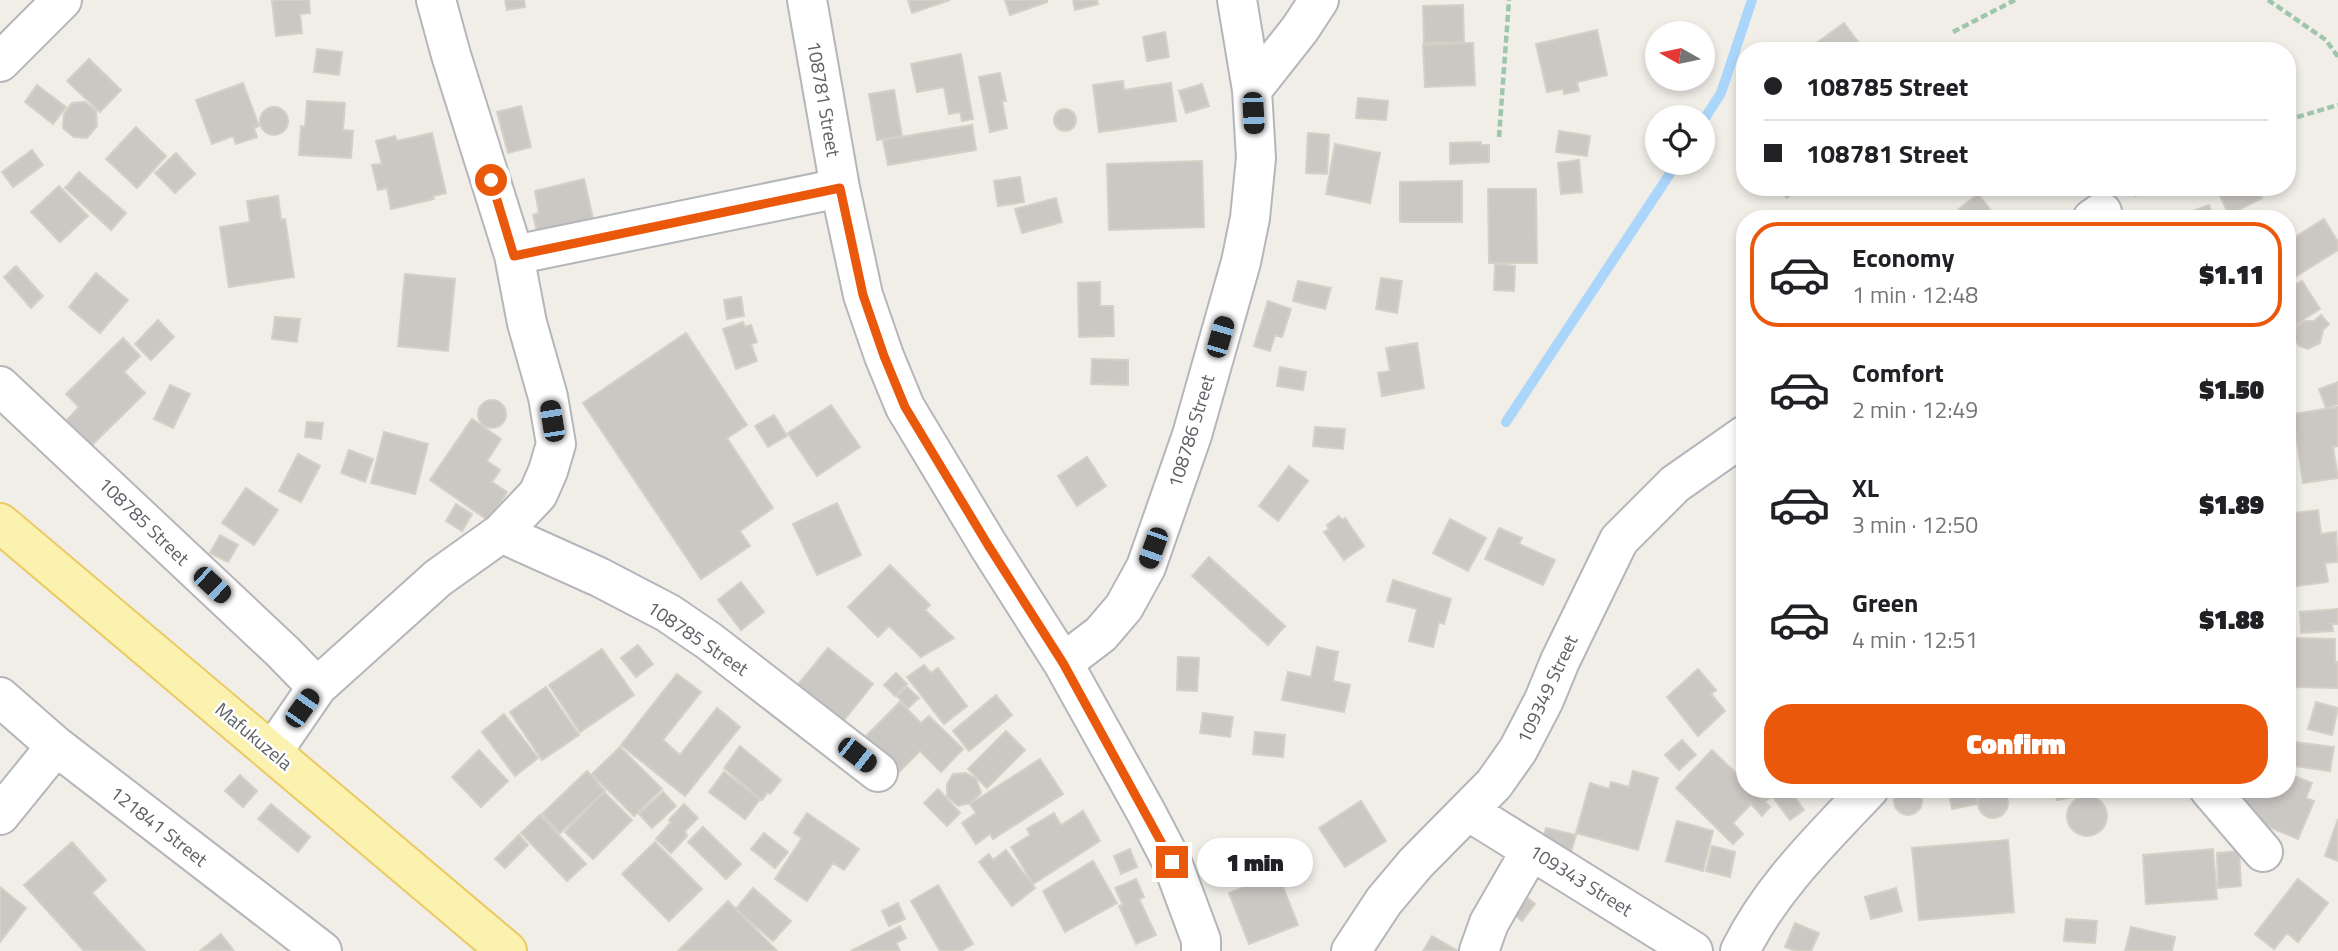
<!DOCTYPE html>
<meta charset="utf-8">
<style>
body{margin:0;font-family:"Titillium Web",sans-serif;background:#f6f6f6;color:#202124;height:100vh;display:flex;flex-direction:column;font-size:26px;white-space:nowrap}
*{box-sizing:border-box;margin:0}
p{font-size:23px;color:#757577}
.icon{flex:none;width:38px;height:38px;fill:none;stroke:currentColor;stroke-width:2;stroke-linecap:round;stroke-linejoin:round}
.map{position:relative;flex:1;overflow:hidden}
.panel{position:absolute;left:1736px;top:210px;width:560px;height:588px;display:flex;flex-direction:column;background:#fff;border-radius:28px;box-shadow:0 4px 10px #0003}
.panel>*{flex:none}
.hud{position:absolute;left:1736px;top:42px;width:560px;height:154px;border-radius:28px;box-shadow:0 4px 10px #0003;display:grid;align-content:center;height:154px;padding:0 28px;background:#fff}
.needle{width:46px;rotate:279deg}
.tools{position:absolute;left:1645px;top:21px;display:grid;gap:14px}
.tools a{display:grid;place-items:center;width:70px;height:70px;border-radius:50%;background:#fff;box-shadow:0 4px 10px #0003;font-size:35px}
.end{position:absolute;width:32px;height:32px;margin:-16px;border:9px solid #ea580c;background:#fff;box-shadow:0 0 0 4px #fff}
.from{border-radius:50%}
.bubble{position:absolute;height:49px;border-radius:24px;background:#fff;box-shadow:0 4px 10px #0003;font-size:23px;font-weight:800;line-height:49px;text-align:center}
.car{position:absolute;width:21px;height:42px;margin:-21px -10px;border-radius:9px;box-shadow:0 0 5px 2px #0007;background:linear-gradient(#222 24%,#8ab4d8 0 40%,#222 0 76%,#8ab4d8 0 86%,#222 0)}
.hud b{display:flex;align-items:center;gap:24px;height:66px;font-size:26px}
.hud b+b{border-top:2px solid #e0e0e0}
.hud i{width:18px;height:18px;background:#202124}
ul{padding:12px 0 0;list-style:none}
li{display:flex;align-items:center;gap:21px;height:105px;margin:0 14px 10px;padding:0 14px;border:4px solid transparent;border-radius:28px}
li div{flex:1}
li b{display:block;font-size:26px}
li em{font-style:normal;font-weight:800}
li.selected{border-color:#ea580c}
li>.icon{width:63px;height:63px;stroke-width:1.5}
.primary-button{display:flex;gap:14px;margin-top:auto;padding:14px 28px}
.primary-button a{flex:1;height:80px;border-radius:28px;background:#ea580c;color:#fff;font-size:28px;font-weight:800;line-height:80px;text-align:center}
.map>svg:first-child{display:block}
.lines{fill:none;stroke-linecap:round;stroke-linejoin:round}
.stream{stroke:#abd6fc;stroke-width:10}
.building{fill:#cbc8c4;stroke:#d4d0c5;stroke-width:2}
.minor-casing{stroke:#b4b6bb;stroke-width:42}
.major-casing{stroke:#ecca63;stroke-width:42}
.path{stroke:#9ec6ab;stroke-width:4.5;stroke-dasharray:7 3.5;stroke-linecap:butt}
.minor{stroke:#fff;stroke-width:38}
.major{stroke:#fcf2b0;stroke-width:38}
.route{stroke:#ea580c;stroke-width:9}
.labels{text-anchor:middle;stroke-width:5;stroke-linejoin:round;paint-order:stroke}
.street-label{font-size:19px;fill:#5e6166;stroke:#fff}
</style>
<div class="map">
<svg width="2338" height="951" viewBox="0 0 2338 951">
<rect width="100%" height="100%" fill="#f0eee7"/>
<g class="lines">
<path class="stream" d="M1703 121 1721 93 1752 0
M1506 422 1677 163"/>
</g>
<path class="building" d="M272 0H309L310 13 300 14 302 33 276 36Z
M505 0H524L525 7 507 10Z
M908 0H950L912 13Z
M1005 0H1047V2L1010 15Z
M1073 0H1097L1098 4 1075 10Z
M1463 5 1464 42 1424 43 1423 6Z
M1844 23 1865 51H1814L1811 47Z
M1597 30 1607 75 1577 82 1579 91 1564 94 1563 89 1547 92 1536 44Z
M1165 32 1169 57 1147 61 1143 37Z
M1473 43 1475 85 1425 87 1423 45Z
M317 49 342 52 339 75 314 72Z
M961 54 973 119 962 121 960 112 949 114 944 87 917 92 911 64Z
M89 59 121 90 100 112 67 81Z
M1000 73 1006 101H1002L1007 128 990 132 979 77Z
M1674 79H1693L1694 87 1675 88Z
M1123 81 1124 90 1171 83 1176 121 1099 132 1093 85Z
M243 83 259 126 254 128 257 137 236 144 233 136 212 144 196 100Z
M1202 84 1209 106 1186 113 1179 91Z
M37 85 66 107 53 124 25 102Z
M894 90 902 136 877 140 869 94Z
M1358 98 1388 101 1386 120 1356 118Z
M307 101 345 103 343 130 353 131 351 158 299 155 301 126 305 127Z
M85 102 96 111 97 126 87 138 74 137 63 128 64 114 72 103Z
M521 106 531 147 508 153 497 112Z
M260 121a14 14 0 1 1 28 0a14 14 0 1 1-28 0Z
M1054 120a11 11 0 1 1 22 0a11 11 0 1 1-22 0Z
M972 125 976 150 888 165 883 140Z
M136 127 166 156 137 188 106 159Z
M1559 131 1590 136 1587 156 1556 152Z
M432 133 446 193 433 196 434 199 391 209 387 188 378 190 372 165 382 164 376 141 395 136 397 141Z
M1308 133 1329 135 1327 174 1306 173Z
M1481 142V145H1489V162L1450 164V143Z
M1335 144 1380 153 1370 203 1326 194Z
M32 150 43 165 13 187 2 172Z
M176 153 195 174 175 193 155 173Z
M1579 160 1582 192 1561 194 1558 163Z
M1202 161 1204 227 1109 230 1107 164Z
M79 172 126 213 111 230 65 188Z
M1020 177 1024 202 998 206 994 181Z
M584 179 595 227 539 240 533 215 539 213 535 191Z
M1462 181V222H1400V182Z
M59 186 88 216 60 242 31 212Z
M1777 187H1799L1787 198Z
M2237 187H2257L2262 198 2229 215 2220 196Z
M1488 189H1536L1537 263H1489Z
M1978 194 1990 209 1978 219H1967L1959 209Z
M278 196 281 220 285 219 294 277 229 287 220 227 250 222 247 201Z
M1056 198 1062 222 1022 233 1015 209Z
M2209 205 2214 219H2171Z
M2324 219 2338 242V250L2287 282V242Z
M1495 264 1515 266 1514 291 1494 290Z
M16 266 43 296 31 308 4 277Z
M96 273 128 300 100 333 69 307Z
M405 274 455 279 448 351 398 346Z
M1381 278 1402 281 1397 313 1376 309Z
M1298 281 1331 288 1325 309 1293 301Z
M2302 281 2320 309 2287 330V289Z
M1100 282V306H1113L1114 336 1079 337 1078 283Z
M741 297 744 316 727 319 724 300Z
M1268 301 1291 309 1282 337 1275 335 1270 351 1254 346Z
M2321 315 2329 324 2323 330 2320 343 2308 349 2299 346 2294 338 2297 326 2305 321H2314Z
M275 317 300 319 297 342 272 339Z
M158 320 174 337 151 360 135 344Z
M743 322 745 327 751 325 757 342 751 344 757 361 736 369 723 329Z
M686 333 747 425 727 438 773 508 740 531 750 546 701 579 583 403Z
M123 338 140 356 124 372 145 393 91 446 66 421 79 407 66 394Z
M1417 343 1424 388 1382 396 1378 373 1390 371 1386 348Z
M1092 359 1128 360V385L1091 384Z
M1280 367 1306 372 1303 390 1277 386Z
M2338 382V404L2326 408 2319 389Z
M170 385 190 394 173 428 154 419Z
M478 414a14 14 0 1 1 28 0a14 14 0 1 1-28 0Z
M831 405 860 447 817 476 788 433Z
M2338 407V446L2333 447 2338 478 2303 483 2293 414Z
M774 415 787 436 768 447 755 426Z
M472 419 501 439 487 461 500 470 492 482 507 492 489 521 430 480Z
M307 422 323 423 321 439 305 437Z
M1315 427 1345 429 1343 449 1313 446Z
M384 432 428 444 415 494 371 483Z
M349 450 373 459 365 482 341 473Z
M298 454 320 466 301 502 279 491Z
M1087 457 1106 486 1077 506 1058 476Z
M1289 466 1308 481 1278 521 1259 506Z
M246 488 278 510 254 545 222 523Z
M837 503 861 555 817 575 793 524Z
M456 504 472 514 462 531 446 521Z
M2318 510 2321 534 2336 532 2338 562 2325 563 2328 582 2290 587 2287 569V514Z
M1339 516 1342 520 1345 518 1364 546 1344 560 1324 532 1329 529 1327 525Z
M1450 519 1486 538 1468 571 1433 553Z
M1499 528 1522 538 1519 544 1555 560 1543 585 1485 559Z
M220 535 238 545 228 562 210 553Z
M1209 557 1285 626 1268 645 1192 576Z
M890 565 930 605 925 610 954 638 921 657 889 626 878 637 848 607Z
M1393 580 1451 599 1444 624 1439 622 1433 647 1409 641 1417 609 1387 601Z
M741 582 764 612 741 630 718 600Z
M2338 609V624H2332L2333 631 2301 633 2300 612Z
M2295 638 2335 639V662H2338V688L2294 687Z
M638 645 653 664 636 677 621 658Z
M1317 647 1338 652 1333 681 1350 685 1344 712 1282 700 1288 672 1311 677Z
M828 648 873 684 833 734 795 688Z
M602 649 634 695 580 732 549 685Z
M1178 657 1199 658 1197 691 1177 690Z
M924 665 931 673 938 668 967 706 944 724 907 677Z
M1698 669 1716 690 1711 694 1725 711 1698 736 1667 697Z
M896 673 907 684 895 696 884 685Z
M677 674 701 692 663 740 680 755 717 708 740 727 685 796 621 745Z
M546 687 579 735 542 760 510 712Z
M907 687 919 698 908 708 897 696Z
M996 695 1012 715 969 751 953 731Z
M900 702 921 723 929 716 963 749 941 772 920 751 893 778 877 749 865 737Z
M2316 702 2338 708 2332 735 2308 729Z
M1203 713 1233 717 1230 737 1200 733Z
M504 714 538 758 515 776 482 732Z
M1006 731 1025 750 987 788 968 769Z
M1255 732 1285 735 1283 757 1253 754Z
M1682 740 1696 755 1679 770 1665 755Z
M2287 741 2334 747 2330 771 2287 765Z
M740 746 781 780 770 794 768 792 762 800 724 768Z
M620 747 662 789 634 816 592 774Z
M479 750 508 781 481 807 452 777Z
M1712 750 1745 782V789H1752L1770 807 1762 816 1751 804 1733 823 1743 834 1733 844 1676 788Z
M1040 759 1063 794 993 839 990 834 976 844 962 823 976 813 970 804Z
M587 771 605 791 560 833 542 814Z
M1633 771 1658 778 1638 850 1576 833 1590 783 1609 789 1611 782 1629 787Z
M724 772 760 799 745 819 709 792Z
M966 773 976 779 981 793 970 803 958 806 947 796V784L953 774Z
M2287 773 2312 783 2306 798 2314 801 2298 839 2238 814 2248 789H2287Z
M240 775 257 791 243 807 225 791Z
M1894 801a14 14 0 1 1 28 0a14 14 0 1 1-28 0Z
M1978 803a15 15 0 1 1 30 0a15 15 0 1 1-30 0Z
M938 789 960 813 947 826 924 803Z
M1757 789H1789L1804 810 1790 820 1772 796 1765 801Z
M1948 789H1974L1977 804 1952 809Z
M2054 789H2100V791L2057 800Z
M604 792 632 820 593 859 565 832Z
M663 792 676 806 652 828 639 814Z
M2067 816a20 20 0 1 1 40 0a20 20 0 1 1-40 0Z
M1361 801 1386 841 1345 867 1319 828Z
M271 804 310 837 298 852 258 819Z
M684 804 698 818 685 831 687 836 671 853 656 839 671 822 669 820Z
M1083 811 1100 841 1033 884 1011 847 1030 835 1027 829 1054 813 1061 825Z
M807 813 859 849 844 870 833 863 807 901 775 879 802 838 794 833Z
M540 815 586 864 567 881 521 833Z
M2338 819V861L2325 856Z
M1677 821 1713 831 1703 871 1666 861Z
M703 827 741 864 726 879 688 842Z
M1546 828 1576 835 1570 855 1541 847Z
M764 833 788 852 775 868 751 849Z
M519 835 528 845 505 868 495 859Z
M2008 840 2014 912 1919 920 1912 848Z
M72 842 106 880 92 893 145 951H84L24 885Z
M655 842 702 889 669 921 622 874Z
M1712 846 1735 852 1730 877 1706 871Z
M1130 849 1137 867 1121 874 1114 856Z
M2213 849 2217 899 2146 904 2143 855Z
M1006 850 1035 888 1012 906 979 862 989 854 993 860Z
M2239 851 2241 886 2218 888 2217 853Z
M1295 855 1302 868 1287 877 1279 863Z
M1093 861 1117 903 1065 932 1043 891Z
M1278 874 1298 925 1249 944 1229 893Z
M1136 879 1144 897 1139 899 1156 935 1136 944 1119 906 1123 905 1115 888Z
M2298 879 2328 903 2298 942 2287 933 2274 949 2255 934Z
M938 885 973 944 961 951H940L911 901Z
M0 887 26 908 0 942Z
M753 888 791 921 773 941 736 909Z
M1896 888 1902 911 1871 919 1865 897Z
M1519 891 1535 904 1522 921 1506 908Z
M728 901 777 951H678Z
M898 903 905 919 889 926 882 911Z
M2066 919 2097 921 2095 943 2064 941Z
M1795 923 1819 933 1811 951H1796L1785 947Z
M900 926 906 938 896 943 900 951H851Z
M2131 927 2175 937 2172 951H2125Z
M221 934 234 951H200Z
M1432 936 1458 951H1423Z"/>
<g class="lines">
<defs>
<path id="minor" d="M436 0 451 55 514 255 840 188
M807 0 840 188 863 295 884 356 905 407 988 545 1063 663 1146 812 1172 862 1201 940V951
M0 62 62 0
M1252 90 1300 29 1319 0
M2092 219 2102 212
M0 386 283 652 317 687
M501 533 599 577 668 613 709 641 878 772
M1063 663 1101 634 1124 607 1146 567 1192 435 1241 262 1250 218 1256 158 1252 90 1237 0
M0 697 56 746 322 951
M273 751 317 687 438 578 501 533 538 494 548 471 556 444 548 397 527 323 514 255
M2209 789 2263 852
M1468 811 1693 951
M0 815 56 746
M1351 951 1384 901 1416 863 1494 784 1518 750 1544 700 1560 661 1619 540 1675 484 1745 435
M1479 951 1489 923 1531 850
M1740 951C1771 888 1821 840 1869 789"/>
<path id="major" d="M0 523 507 951"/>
</defs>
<use href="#minor" class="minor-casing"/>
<use href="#major" class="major-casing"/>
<path class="path" d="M2268 0 2326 40 2338 57
M1953 32 2015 0
M2287 120 2338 105
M1499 137 1509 0
M2134 195 2149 187"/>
<use href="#minor" class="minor"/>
<use href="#major" class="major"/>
</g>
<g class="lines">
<path class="route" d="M491 180 514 256 840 188 863 295 884 356 905 407 988 545 1063 663 1172 862"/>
</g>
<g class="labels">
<g class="street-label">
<text transform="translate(824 99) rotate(80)" y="7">108781 Street</text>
<text transform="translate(1191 431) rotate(-73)" y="7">108786 Street</text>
<text transform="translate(144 521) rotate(44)" y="7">108785 Street</text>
<text transform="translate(698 638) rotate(34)" y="7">108785 Street</text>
<text transform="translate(1547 689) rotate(-65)" y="7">109349 Street</text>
<text transform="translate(254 736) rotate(40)" y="7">Mafukuzela</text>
<text transform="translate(159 826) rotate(38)" y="7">121841 Street</text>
<text transform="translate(1581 880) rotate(32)" y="7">109343 Street</text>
</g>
</g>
</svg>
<div class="tools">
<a><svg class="needle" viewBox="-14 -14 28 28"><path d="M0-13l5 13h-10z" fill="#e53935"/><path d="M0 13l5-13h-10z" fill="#757577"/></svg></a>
<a><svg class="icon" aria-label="locate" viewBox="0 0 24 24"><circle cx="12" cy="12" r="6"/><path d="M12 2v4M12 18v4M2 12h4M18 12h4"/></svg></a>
</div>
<i class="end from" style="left:491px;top:180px"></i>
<i class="end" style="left:1172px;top:862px"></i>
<div class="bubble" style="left:1197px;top:838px;width:116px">1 min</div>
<i class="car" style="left:1253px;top:113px;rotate:177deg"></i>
<i class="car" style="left:1220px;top:337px;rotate:16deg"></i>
<i class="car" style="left:552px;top:421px;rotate:351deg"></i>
<i class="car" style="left:1153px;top:548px;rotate:200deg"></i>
<i class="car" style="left:212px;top:585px;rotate:133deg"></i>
<i class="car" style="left:302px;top:708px;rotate:35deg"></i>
<i class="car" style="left:857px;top:755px;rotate:128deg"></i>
<div class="hud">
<b><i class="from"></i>108785 Street</b>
<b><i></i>108781 Street</b>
</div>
<section class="panel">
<ul>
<li class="selected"><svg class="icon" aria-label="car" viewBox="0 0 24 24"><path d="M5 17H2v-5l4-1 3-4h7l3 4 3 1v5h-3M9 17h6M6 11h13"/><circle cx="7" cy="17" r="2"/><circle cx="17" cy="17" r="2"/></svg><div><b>Economy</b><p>1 min · 12:48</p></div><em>$1.11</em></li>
<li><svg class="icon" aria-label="car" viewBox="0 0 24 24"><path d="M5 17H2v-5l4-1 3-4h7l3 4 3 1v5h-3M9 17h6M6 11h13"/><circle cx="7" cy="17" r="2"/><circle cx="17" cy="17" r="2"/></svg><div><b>Comfort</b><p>2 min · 12:49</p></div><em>$1.50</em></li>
<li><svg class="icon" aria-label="car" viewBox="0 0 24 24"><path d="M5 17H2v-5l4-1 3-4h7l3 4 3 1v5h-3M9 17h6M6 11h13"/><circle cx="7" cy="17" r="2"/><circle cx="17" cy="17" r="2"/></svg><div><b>XL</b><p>3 min · 12:50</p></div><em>$1.89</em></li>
<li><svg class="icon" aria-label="car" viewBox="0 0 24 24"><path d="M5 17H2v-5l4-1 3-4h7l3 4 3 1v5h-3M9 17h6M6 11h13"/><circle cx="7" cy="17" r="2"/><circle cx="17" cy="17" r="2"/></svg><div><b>Green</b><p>4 min · 12:51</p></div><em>$1.88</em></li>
</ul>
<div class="primary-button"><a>Confirm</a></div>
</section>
</div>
